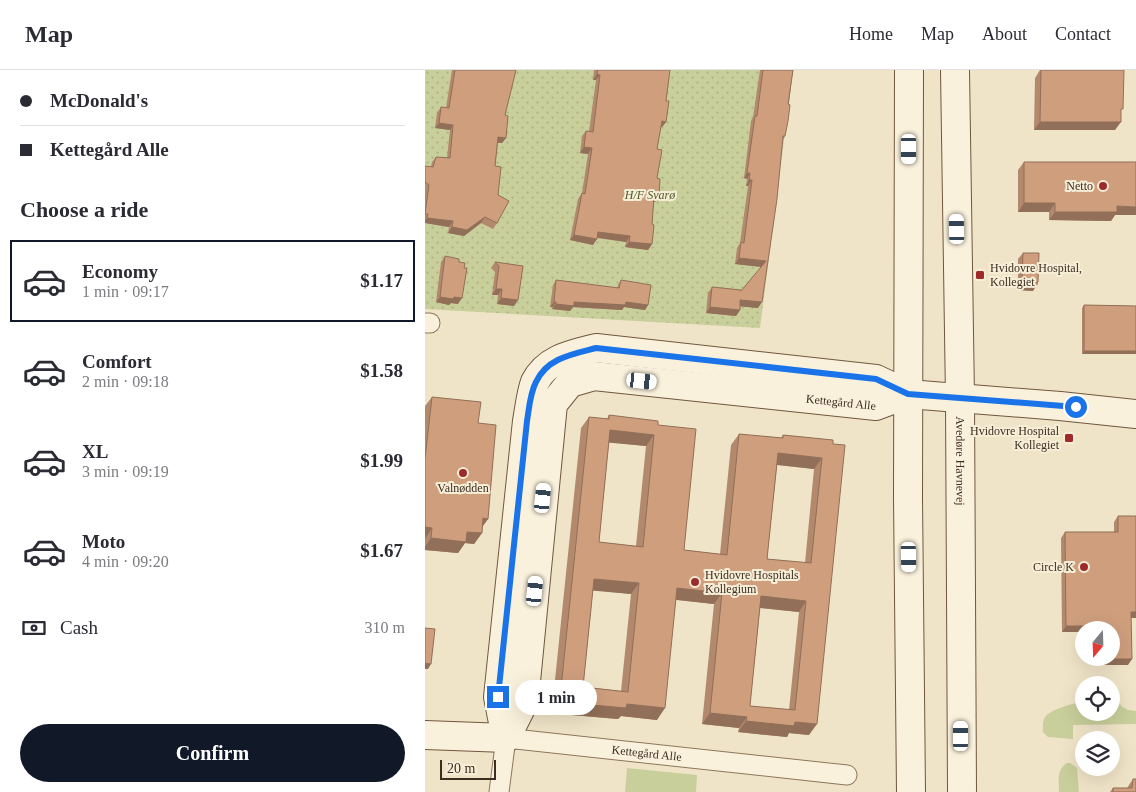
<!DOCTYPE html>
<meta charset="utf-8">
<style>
body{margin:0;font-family:Georgia,serif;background:#f7f7f7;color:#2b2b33;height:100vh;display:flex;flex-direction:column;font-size:19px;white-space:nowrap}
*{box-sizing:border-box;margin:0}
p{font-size:16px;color:#7c7c81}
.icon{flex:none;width:28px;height:28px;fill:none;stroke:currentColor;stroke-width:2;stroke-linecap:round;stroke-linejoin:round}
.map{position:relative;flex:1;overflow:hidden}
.drawer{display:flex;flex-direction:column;background:#fff;width:425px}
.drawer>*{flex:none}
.top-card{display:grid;align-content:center;height:110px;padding:0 20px;background:#fff}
.needle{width:32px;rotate:199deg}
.fabs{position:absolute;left:650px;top:551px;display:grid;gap:10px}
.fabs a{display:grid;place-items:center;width:45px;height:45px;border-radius:50%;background:#fff;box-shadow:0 5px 20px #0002;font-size:25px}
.scale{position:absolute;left:15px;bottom:12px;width:56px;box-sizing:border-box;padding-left:5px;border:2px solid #3d2e20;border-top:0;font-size:14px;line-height:18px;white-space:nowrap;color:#3d2e20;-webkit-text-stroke:4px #f7eed8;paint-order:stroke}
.end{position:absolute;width:22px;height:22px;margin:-11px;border:6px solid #1a73e8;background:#fff;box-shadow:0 0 0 2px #fff}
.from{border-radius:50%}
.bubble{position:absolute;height:35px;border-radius:18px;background:#fff;box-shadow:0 5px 20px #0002;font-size:16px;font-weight:800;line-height:35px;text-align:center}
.car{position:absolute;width:15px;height:30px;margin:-15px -8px;border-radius:6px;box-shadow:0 0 4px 1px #0007;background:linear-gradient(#fff 24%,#345 0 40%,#fff 0 76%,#345 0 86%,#fff 0)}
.top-card b{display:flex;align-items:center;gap:18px;height:48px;font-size:19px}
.top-card b+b{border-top:1px solid #e1e1e2}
.top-card i{width:12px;height:12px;background:#2b2b33}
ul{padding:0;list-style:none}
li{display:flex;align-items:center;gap:15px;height:82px;margin:0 10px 8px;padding:0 10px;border:2px solid transparent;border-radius:0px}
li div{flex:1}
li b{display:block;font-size:19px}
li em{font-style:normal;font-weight:800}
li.current{border-color:#111827}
li>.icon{width:45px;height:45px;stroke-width:1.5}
h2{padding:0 20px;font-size:22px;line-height:60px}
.pay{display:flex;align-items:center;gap:12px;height:55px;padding:0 20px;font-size:19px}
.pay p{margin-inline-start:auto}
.action{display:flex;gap:10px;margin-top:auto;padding:10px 20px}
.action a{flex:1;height:58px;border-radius:30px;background:#111827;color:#fff;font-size:20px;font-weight:800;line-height:58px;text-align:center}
header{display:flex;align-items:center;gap:30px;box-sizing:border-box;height:70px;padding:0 25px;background:#fff;border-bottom:1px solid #e1e1e2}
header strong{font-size:24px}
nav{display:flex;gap:28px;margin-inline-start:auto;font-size:18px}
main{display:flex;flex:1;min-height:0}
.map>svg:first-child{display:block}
.green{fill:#c9cf9b}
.garden{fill:url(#garden-dots)}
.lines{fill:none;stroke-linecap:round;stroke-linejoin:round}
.street-casing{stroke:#8d765c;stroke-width:21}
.secondary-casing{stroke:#6f573f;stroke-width:30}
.street{stroke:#faf1dc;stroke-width:19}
.secondary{stroke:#faf1dc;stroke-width:28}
.wall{fill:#b2896c;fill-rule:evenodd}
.shaded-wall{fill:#916f58}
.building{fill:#cf9f7d;stroke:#916f58;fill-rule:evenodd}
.route{stroke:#1a73e8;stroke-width:6}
.poi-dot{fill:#9e2a2b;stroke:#f7eed8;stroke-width:2}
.labels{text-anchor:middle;stroke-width:4;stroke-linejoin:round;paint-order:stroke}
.poi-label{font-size:12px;fill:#3d2e20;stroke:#f7eed8;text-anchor:end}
.park-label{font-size:12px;font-style:italic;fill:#4d5a26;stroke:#f7eed8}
.street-label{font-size:12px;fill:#3d2e20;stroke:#f7eed8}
</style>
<header>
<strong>Map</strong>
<nav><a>Home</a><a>Map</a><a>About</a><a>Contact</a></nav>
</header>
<main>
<section class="drawer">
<div class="top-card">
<b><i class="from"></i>McDonald's</b>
<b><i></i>Kettegård Alle</b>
</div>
<h2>Choose a ride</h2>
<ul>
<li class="current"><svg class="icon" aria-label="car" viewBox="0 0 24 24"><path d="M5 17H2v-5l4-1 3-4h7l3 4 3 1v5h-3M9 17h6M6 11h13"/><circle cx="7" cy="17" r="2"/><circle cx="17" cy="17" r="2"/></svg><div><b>Economy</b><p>1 min · 09:17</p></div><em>$1.17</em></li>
<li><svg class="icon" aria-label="car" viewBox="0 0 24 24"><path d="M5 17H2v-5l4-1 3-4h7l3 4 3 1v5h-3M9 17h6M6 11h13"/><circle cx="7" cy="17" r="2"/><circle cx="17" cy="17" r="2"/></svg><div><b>Comfort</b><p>2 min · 09:18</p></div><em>$1.58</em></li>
<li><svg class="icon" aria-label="car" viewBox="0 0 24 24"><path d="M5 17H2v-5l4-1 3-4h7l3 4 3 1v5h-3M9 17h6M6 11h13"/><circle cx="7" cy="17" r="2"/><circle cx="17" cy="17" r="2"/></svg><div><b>XL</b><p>3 min · 09:19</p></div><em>$1.99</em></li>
<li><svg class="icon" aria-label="car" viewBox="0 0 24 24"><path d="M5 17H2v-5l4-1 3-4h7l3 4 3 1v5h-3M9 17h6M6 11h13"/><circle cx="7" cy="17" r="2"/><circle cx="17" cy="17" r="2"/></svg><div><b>Moto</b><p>4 min · 09:20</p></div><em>$1.67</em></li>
</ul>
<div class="pay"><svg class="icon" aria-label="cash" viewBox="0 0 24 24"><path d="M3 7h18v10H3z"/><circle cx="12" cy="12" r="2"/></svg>Cash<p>310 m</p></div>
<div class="action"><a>Confirm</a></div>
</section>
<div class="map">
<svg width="711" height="722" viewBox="0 0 711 722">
<defs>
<pattern id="garden-dots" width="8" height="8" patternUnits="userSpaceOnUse" patternTransform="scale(1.25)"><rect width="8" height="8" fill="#c9cf9b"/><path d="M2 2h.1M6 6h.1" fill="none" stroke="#aeb285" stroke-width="1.8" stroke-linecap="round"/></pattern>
</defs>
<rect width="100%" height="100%" fill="#f0e4c8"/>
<path class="green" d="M653 633H659V642H686V633H695L696 636 703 640 711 641V654L648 655V669L623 667 618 662C618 657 617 650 621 646 626 640 645 634 653 633Z
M642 693H645L652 698 654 722H634C634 711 631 700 642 693Z
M202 698 272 705 271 722H200Z"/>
<path class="garden" d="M0 0H368L335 258 0 239Z"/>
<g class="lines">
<defs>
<g id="street">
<path d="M0 253H5"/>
<path id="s1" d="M74 722 81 668 422 705"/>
</g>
<g id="secondary">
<path d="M484 0 483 428 486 722"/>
<path id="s2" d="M530 0 535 328 537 722"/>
<path d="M0 665 81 668"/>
<path d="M81 668 73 627 102 351C104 340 106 322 110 312 122 288 148 284 171 278L451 309 483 324 635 336 711 344"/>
<path id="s3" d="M81 668 99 632 128 334 145 313 169 306 451 336 483 324"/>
</g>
</defs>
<use href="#street" class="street-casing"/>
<use href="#secondary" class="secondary-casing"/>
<use href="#street" class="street"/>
<use href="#secondary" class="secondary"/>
</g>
<path class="wall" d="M27 0H91L80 45 81 68 77 73H73L70 96 73 125 72 153 68 159 56 153 39 166 23 163 24 157 0 153V96L6 97 7 92 11 87 22 88 25 60 10 58 12 43 16 37 21 38Z
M169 0H245L241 31V52L237 57H236L232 79V108L234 126 230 132H229L227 154V174L223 180 200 177 201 172 172 168 168 175 145 170 153 129 157 123 163 84 155 83 157 66 161 61H164L171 10H168Z
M335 0H368L360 66 358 70 333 238 315 236V240L311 246 281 243 283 223 287 217 316 221 337 197 310 194 312 178 315 173 323 116H321L322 109 319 108 326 51 328 47Z
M615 0 696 42 690 60H609L610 8Z
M599 92 690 145 686 151 624 150V142H593V100Z
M598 183 613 212 608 221 593 220V189Z
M20 186 33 234 26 233 24 235 11 232 16 192Z
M70 192 98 196 89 236 72 234 73 225H67L70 202 66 198Z
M131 210 192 218 193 215 196 210 223 235 220 240 199 237 197 240 148 237 145 241 127 239 128 237H125L128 215Z
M659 235 711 236 657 284V238Z
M7 327 53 353 63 449 57 457V463L49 474 40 473 33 483 0 480V336Z
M184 345 233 355 259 480 295 484 306 375 314 364 356 368 358 365 408 370 384 665 364 663 362 667 313 662 314 658 277 654 289 534 251 530 232 650 196 646 193 649 147 645V642L127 639 156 358 164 347 182 349ZM184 372 221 376 211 476 174 472ZM352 395 389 399 380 493 342 489ZM168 520 206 524 196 621 158 617ZM335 538 374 542 364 640 325 636Z
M693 446H711V548H706L703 595H668V588H686V560H659L637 562 636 468 640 462H689V452Z
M708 709 711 722H685L688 718H702Z"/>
<path class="shaded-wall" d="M172 4 175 5 171 10H168Z
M237 51 241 52 237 57H233Z
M615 52H696L690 60H609Z
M14 53 28 55 25 60 10 58Z
M73 67 81 68 77 73 70 72Z
M159 77 167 78 163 84 155 83Z
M322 103H325L322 109 319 108Z
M324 110H327L323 116H321Z
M229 126H234L230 132H225Z
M599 133H630L624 142H593Z
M692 136 711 137V145H690L686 151 624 150 630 142Z
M60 147 56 153 39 166 23 163 27 157Z
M2 148 28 151 24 157 0 153V151Z
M173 162 205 166 201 172 169 167Z
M149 165 172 169 168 175 145 170Z
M204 172 227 174 223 180 200 177Z
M314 188 341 191 337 197 310 194Z
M613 212 608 221 593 220 597 214Z
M71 219H77L73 225H67Z
M15 227H29L37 228 33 234 26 233 24 235 11 232Z
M76 228 93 230 89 236 72 234Z
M315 230 337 232 333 238 312 236Z
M129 232H131L128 237H125Z
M149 232H201L223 235 220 240 199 237 197 240 148 237 145 241 127 239 131 234Z
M285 237 315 240 311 246 281 243Z
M659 281H711V284H657Z
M185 360 229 365 221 376 177 372Z
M353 383 397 388 389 399 345 394Z
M58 448 63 449 55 460Z
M0 457 7 458 0 469Z
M42 462 57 463 49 474 40 473 33 483 0 480V477L6 468Z
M169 509 214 513 206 524 161 520Z
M252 518 297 523 289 534 245 529Z
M336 526 381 531 374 542 328 537Z
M706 542H711V548H702Z
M641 556H673L669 560H659V562H637Z
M672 589H707L703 595H668Z
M0 593 6 594 3 599H0Z
M135 628 155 630 147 642 127 639Z
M155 634H202L240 638 232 650 196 646 193 649 147 645Z
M285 643 322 647 314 658 277 654Z
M321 651 370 652 392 654 384 665 364 663 362 667 313 662Z"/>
<path class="building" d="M30 0H91L80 45 83 46 81 68 73 67 70 96 76 97 73 125 84 131 72 153 60 147 42 160 27 157 28 151 2 148 3 144H0L4 115 0 112V96L8 97 11 87 25 88 28 55 14 53 16 37 24 38Z
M173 0H245L241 31H244L241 52 237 51 232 79 237 80 232 108 235 109 234 126H229L227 154 229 155 227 174 204 172 205 166 173 162 172 169 149 165 157 123 160 124 167 78 159 77 161 61 168 62 175 5 172 4Z
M338 0H368L363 34 365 35 363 51 360 66H358L352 129 337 232 315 230V240L285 237 287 217 316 220V221L341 191 314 188 316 172 319 173 327 110H324L325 103H322L330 46H332Z
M616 0H699L698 39H696V52H615Z
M599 92H711V137L692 136V142H630V133H599Z
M598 183H614L613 212H612V215L597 214Z
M20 186 34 189V192L40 193 39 198H42L37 228 29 227 28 229 15 227Z
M70 192 98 196 93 230 76 228 77 219H71L74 196Z
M131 210 194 218 196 210 226 215 223 235 201 232 200 235 149 232V236L131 234V232H129Z
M659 235 711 236V281H659Z
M7 327 56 332 53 353 71 355 63 449 58 448 57 463 42 462 41 472 6 468 7 458 0 457V389Z
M184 345 233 351V355L271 359 259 480 302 485 314 364 358 368V365L408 370V374L420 375 392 654 370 652 369 656 321 651 322 647 285 643 297 523 252 518 240 638 202 634 201 638 155 634V630L135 628 164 347 184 349ZM185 360 229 365 218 477 174 472ZM353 383 397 388 386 493 342 489ZM169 509 214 513 203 622 158 617ZM336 526 381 531 370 640 325 636Z
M693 446H711V542H706L707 589H672V588H686V560H673V556H641L640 462H693Z
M0 558 10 559 6 594 0 593Z
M708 709H711V722H688V718H707Z"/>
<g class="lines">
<path class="route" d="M73 627 102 351C104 339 105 323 111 312 122 288 148 284 171 278L451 309 483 324 651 337"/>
</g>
<g class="poi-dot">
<circle cx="678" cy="116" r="5"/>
<rect x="550" y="200" width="10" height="10" rx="2.5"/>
<rect x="639" y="363" width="10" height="10" rx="2.5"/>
<circle cx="38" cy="403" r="5"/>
<circle cx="659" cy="497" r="5"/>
<circle cx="270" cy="512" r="5"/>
</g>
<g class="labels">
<g class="poi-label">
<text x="668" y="120">Netto</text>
<text x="565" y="202" text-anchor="start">Hvidovre Hospital,<tspan x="565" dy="14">Kollegiet</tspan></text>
<text x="634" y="365">Hvidovre Hospital<tspan x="634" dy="14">Kollegiet</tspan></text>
<text x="38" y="422" text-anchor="middle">Valnødden</text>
<text x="649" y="501">Circle K</text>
<text x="280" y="509" text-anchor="start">Hvidovre Hospitals<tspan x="280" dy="14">Kollegium</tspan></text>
</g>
<g class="park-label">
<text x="225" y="129">H/F Svarø</text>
</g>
<g class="street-label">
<text dy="4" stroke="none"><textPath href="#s3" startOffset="640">Kettegård Alle</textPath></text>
<text dy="4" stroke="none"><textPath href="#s2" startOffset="391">Avedøre Havnevej</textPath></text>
<text dy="4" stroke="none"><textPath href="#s1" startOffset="196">Kettegård Alle</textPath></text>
</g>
</g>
</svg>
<div class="fabs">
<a><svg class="needle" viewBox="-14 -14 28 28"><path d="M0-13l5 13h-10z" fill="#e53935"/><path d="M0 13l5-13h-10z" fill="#7c7c81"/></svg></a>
<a><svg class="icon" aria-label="locate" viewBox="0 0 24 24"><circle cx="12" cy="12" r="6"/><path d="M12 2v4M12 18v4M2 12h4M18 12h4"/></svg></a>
<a><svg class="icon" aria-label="layers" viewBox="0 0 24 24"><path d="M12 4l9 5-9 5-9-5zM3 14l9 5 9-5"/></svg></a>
</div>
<div class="scale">20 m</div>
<i class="end from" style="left:651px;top:337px"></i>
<i class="end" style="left:73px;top:627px"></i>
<div class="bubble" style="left:90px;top:610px;width:82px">1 min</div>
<i class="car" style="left:484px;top:79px;rotate:180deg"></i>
<i class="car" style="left:532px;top:159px;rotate:359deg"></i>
<i class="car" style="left:217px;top:311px;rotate:96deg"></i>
<i class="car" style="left:118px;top:428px;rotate:6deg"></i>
<i class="car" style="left:484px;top:487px;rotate:179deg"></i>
<i class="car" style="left:110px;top:521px;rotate:6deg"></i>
<i class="car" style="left:536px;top:666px;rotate:0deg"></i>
</div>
</main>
